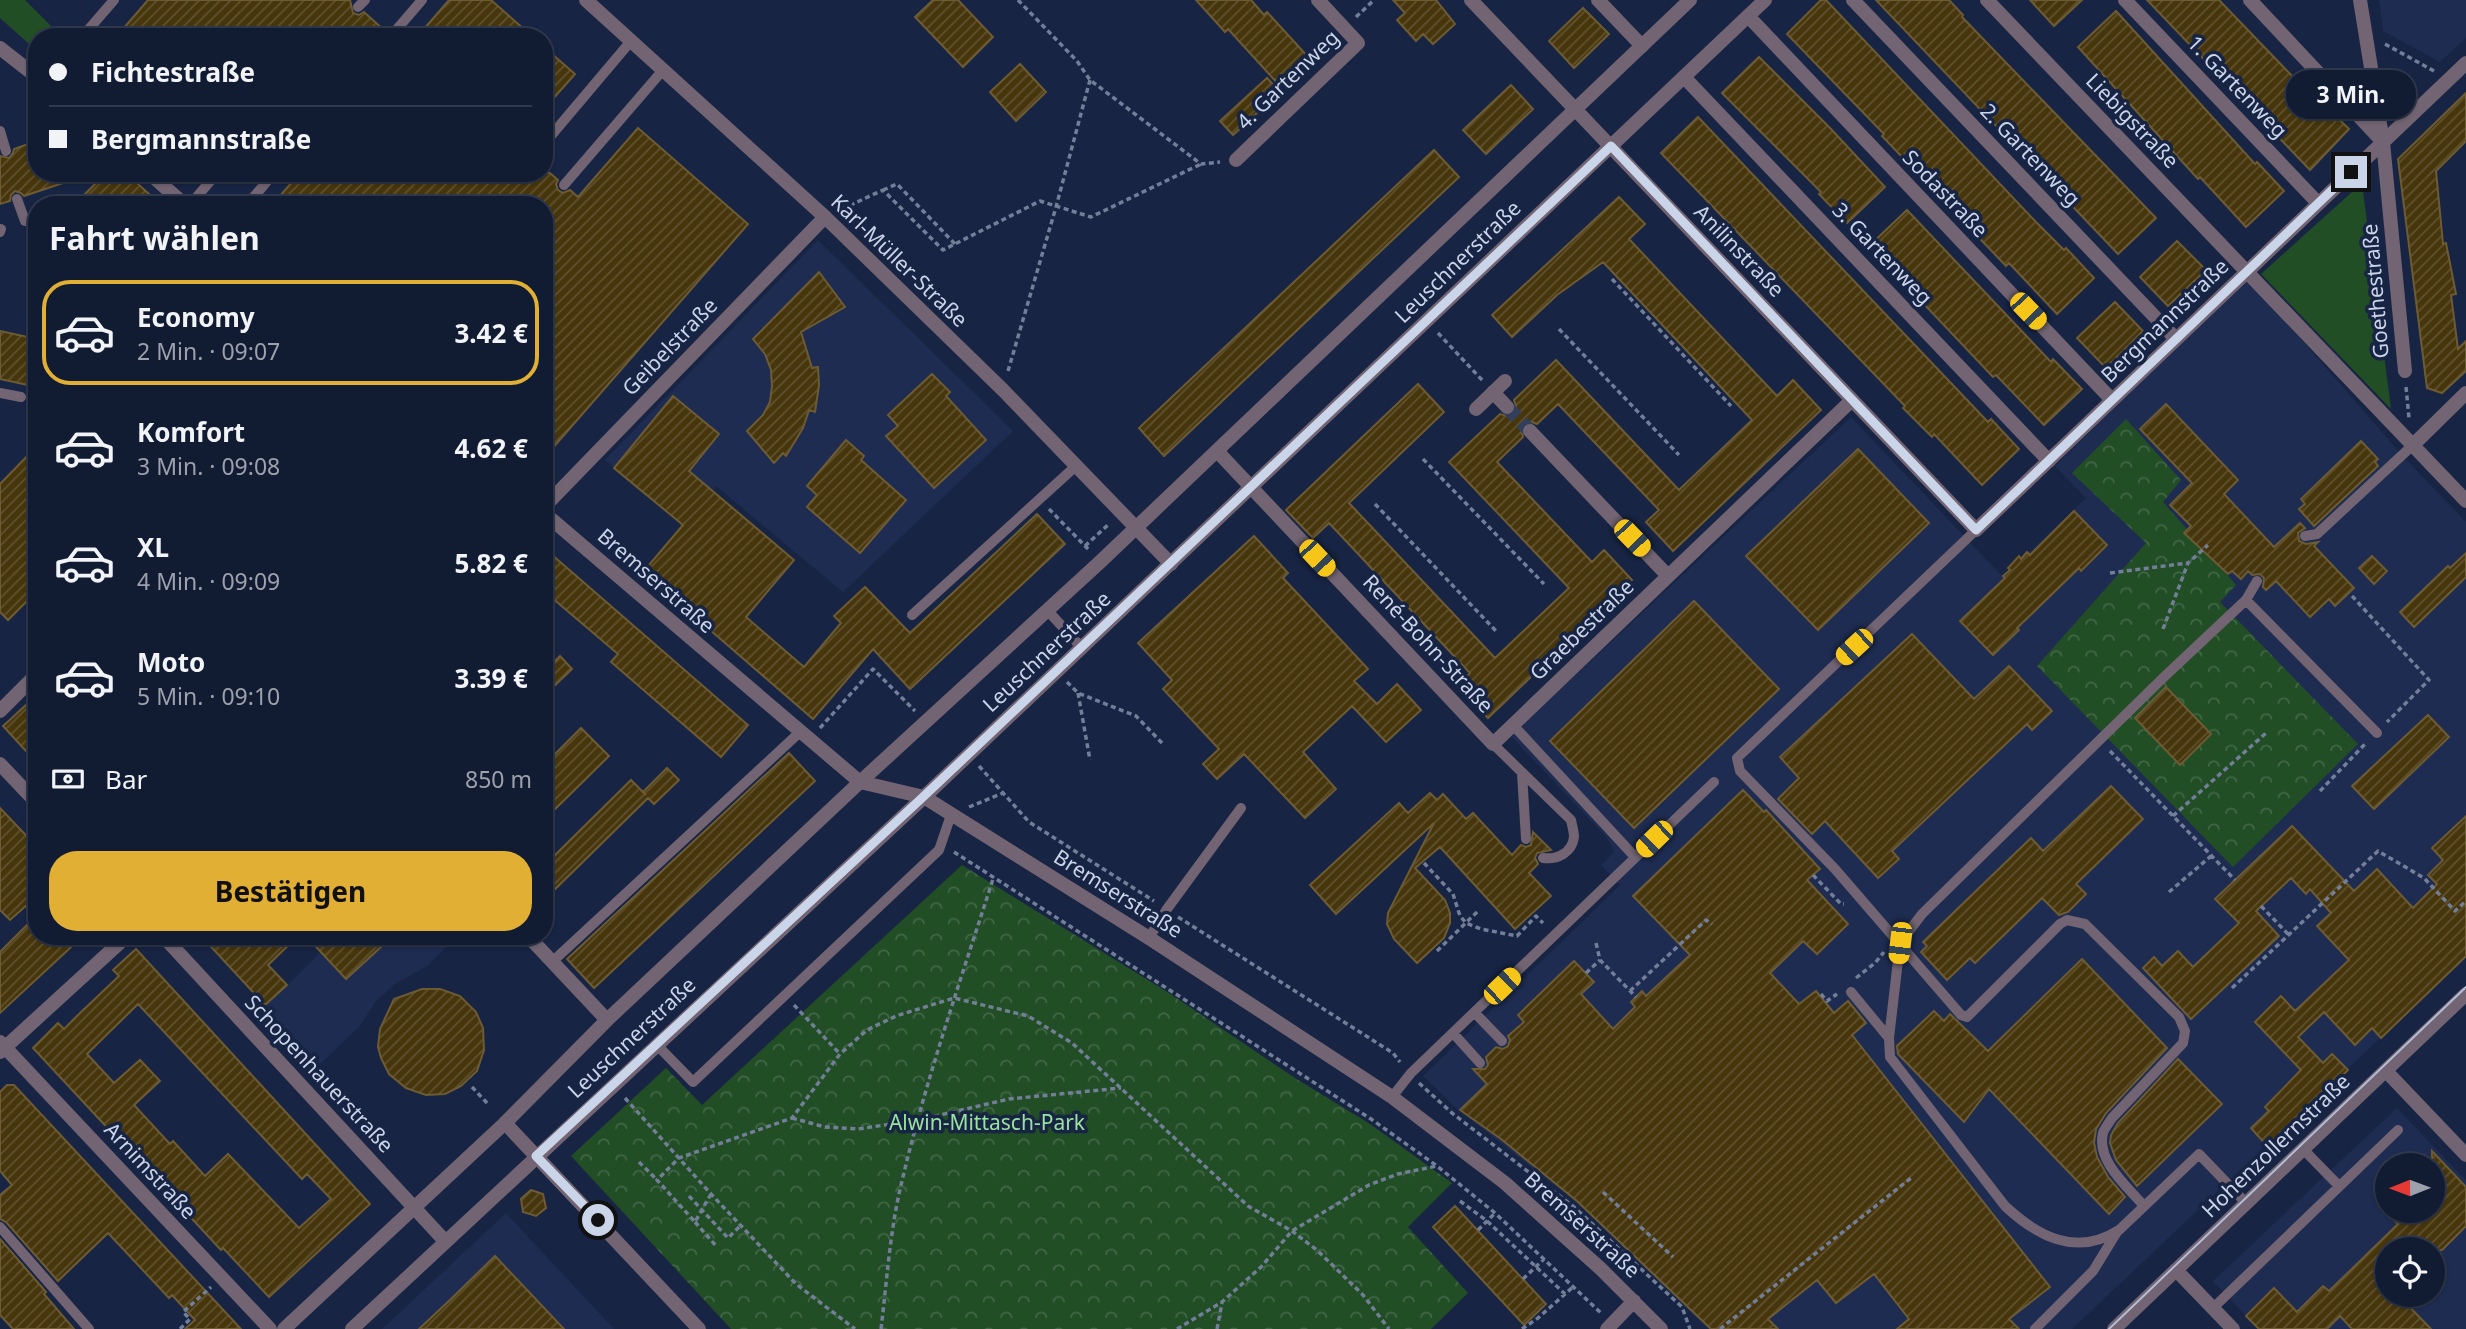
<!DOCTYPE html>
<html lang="de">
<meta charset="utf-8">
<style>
body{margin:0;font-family:"Noto Sans",sans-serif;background:#1e283e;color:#f1f3f6;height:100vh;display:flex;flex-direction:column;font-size:26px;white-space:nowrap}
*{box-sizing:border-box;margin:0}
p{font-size:23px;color:#9ca1ac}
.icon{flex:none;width:38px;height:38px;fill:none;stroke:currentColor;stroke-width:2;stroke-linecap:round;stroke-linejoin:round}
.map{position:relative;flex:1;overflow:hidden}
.drawer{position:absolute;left:28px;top:196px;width:525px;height:749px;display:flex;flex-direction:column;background:#111b32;border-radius:28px;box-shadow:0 2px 5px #0004,0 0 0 2px #30394d}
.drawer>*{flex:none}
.guide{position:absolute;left:28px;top:28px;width:525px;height:154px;border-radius:28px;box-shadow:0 2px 5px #0004,0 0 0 2px #30394d;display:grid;align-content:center;height:154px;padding:0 21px;background:#111b32}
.needle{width:46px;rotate:269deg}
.tools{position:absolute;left:2375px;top:1153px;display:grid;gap:14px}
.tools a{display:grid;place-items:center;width:70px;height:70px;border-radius:50%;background:#111b32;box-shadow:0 2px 5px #0004,0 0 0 2px #30394d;font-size:35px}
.end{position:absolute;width:32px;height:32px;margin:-16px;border:9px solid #cbd5ea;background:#111;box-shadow:0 0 0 4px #111}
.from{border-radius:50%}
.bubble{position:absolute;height:49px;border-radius:24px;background:#111b32;box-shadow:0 2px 5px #0004,0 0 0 2px #30394d;font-size:23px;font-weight:700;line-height:49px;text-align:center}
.car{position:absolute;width:21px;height:42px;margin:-21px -10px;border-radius:9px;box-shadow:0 0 5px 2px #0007;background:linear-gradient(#f5c518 24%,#345 0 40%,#f5c518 0 76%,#345 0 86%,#f5c518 0)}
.guide b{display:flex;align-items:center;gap:24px;height:66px;font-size:26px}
.guide b+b{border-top:2px solid #30394d}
.guide i{width:18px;height:18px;background:#f1f3f6}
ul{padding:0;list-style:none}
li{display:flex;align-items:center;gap:21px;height:105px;margin:0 14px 10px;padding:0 7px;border:4px solid transparent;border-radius:28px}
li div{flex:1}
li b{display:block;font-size:26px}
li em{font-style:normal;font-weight:700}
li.active{border-color:#e1af34}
li>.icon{width:63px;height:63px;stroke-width:1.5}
h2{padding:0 21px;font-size:32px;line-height:84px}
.pay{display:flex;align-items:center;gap:18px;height:77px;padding:0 21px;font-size:26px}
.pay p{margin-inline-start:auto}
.cta{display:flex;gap:14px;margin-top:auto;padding:14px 21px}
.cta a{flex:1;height:80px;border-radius:28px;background:#e1af34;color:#111;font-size:28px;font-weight:700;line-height:80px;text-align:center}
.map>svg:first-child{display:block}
.built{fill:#1e2c51;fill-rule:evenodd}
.grass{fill:#224e26}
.forest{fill:url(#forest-crowns)}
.building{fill:url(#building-hatch);stroke:#6d5b33;stroke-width:2;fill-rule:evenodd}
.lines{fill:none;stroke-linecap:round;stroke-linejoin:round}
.minor-tunnel{stroke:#323f5c;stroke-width:14;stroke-dasharray:14 7;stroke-linecap:butt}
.path{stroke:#737e98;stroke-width:3.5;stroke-dasharray:5 3.5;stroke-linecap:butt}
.service{stroke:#726472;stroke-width:10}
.minor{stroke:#726472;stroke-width:14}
.tertiary{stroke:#726472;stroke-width:14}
.tram{stroke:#b3bdd3;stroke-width:2}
.route{stroke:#cbd5ea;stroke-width:9}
.labels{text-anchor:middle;stroke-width:7;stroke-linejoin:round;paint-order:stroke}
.street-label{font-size:21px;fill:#cbd5ea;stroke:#172443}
.park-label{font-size:21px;fill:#9ae39e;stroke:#172443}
</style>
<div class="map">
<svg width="2466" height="1329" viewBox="0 0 2466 1329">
<defs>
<pattern id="forest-crowns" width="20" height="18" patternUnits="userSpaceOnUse" patternTransform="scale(1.75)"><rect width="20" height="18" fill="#224e26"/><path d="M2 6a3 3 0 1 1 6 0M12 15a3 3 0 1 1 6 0" fill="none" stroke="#416746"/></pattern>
<pattern id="building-hatch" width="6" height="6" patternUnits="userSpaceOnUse" patternTransform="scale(1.75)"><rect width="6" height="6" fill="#47360c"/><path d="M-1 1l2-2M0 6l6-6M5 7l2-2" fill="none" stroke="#605230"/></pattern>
</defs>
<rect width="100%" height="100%" fill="#172443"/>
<path class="built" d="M2379 0H2466V38L2440 62 2383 31Z
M818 240 1013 431 843 592 716 486 684 525 605 460Z
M2248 278 2402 455 2466 522V957L2072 1329H1708L1577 1203 1456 1108 1423 1076 1620 885 1601 865 1614 852 1607 838 1511 736 1851 417 2003 577 2086 498 2055 466Z
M337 936H445L446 947 427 966 395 984 376 1001 359 1027 312 1072 258 1014Z
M2397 1108 2466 1180V1329H2259L2213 1281ZM2387 1166H2432V1211H2387ZM2387 1250H2432V1295H2387Z
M506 1213 614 1329H382Z"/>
<path class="grass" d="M0 0H25L62 37H37V51L0 18Z
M2362 183 2391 409 2261 274Z"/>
<path class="forest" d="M2126 419 2181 480 2163 502 2236 585 2220 602 2358 744 2233 867 2037 666 2146 543 2072 473Z
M962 865 1169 993 1295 1078 1370 1124 1452 1183 1408 1227 1468 1293 1431 1329H731L571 1156 666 1068 702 1105Z"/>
<path class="building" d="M148 0H350L353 13 359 15 364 12 385 31 383 37H116Z
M449 0H491L533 37H417Z
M933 0H958L993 37 963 67 915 17Z
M1196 0H1251L1264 15 1267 12 1309 58 1279 85 1228 29 1225 32Z
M1393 0H1436L1455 24 1433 44 1423 34 1416 41 1397 20 1405 13Z
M1821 0H1826L2036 222 2064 250 2066 248 2094 278 2057 314 2009 263 2006 266 1986 245 1882 136 1884 134 1787 34Z
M1876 0H1949L1963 15 1962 17 2156 218 2118 254Z
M2030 0H2082L2054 26Z
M2147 0H2219L2319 104 2321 102 2349 129 2310 170Z
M1583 8 1609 34 1574 68 1549 41Z
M2116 11 2255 164 2257 162 2284 191 2246 227 2200 177 2198 179 2078 47Z
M544 47 575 74 544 109Z
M1759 57 1831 129 1885 187 1847 223 1819 194 1821 192 1722 93Z
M1020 64 1046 92 1016 121 990 92Z
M1267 78 1280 92 1233 135 1220 121Z
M1511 85 1533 109 1486 154 1463 130Z
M2466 93V141L2436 171 2443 244 2446 243 2456 294 2451 295 2458 349 2466 341V371L2442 393 2427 388 2398 159Z
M1698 117 1988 422 1991 419 2019 449 1982 485 1934 434 1932 437 1903 408 1905 406 1661 153Z
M638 128 748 224 544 458V205H272L300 173H550L558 180 556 184 558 190 563 193 570 190 578 197Z
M37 141V173H84V176L24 196 21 193 15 191 11 195 10 201 0 204V156L9 158 13 153 14 149Z
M1434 150 1459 177 1164 456 1139 428Z
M106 173H126L161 205H74Z
M1619 197 1645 224 1629 239 1760 378 1777 396 1793 380 1821 410 1673 551 1646 522 1659 510 1558 404 1537 424 1532 422 1524 424 1521 429 1523 437 1497 462 1592 562 1604 550 1632 580 1488 718 1458 686 1470 673 1329 523 1313 538 1286 510 1418 384 1444 412 1349 503 1495 658 1569 588 1449 462 1500 414 1508 416 1514 414 1516 406 1514 400 1556 360 1679 490 1752 420 1603 262 1557 295 1512 337 1492 315Z
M1907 210 2051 362 2053 359 2082 389 2044 425 1996 375 1993 377 1869 246Z
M2177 241 2206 270 2168 306 2140 277Z
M819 272 845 307 801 332 812 368 818 367 819 385 815 412 809 410 803 428 786 456 783 453 774 463 747 431 763 415 770 402 772 386 771 370 765 354 753 339Z
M2115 302 2143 331 2106 368 2077 338Z
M0 331 37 339V387L0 379Z
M932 374 950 392 946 396 986 440 934 488 886 436 898 426 888 415Z
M673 396 719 434 689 471 794 560 746 617 804 667 841 623 834 616 865 587 910 633 1037 514 1065 544 910 689 873 649 813 719 643 572 683 525 614 468Z
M2166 404 2238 480 2224 494 2274 547 2300 523 2305 528 2298 533 2299 541 2306 544 2318 542 2314 546 2354 588 2335 606 2329 599 2310 617 2276 581 2266 590 2263 587 2264 578 2260 574 2252 575 2248 571 2241 579 2232 571 2228 574 2184 533 2191 526 2170 505 2192 483 2140 429Z
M846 440 864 456 861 460 906 500 860 553 807 507 817 495 807 486Z
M2361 441 2378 459 2375 462 2378 466 2314 526 2299 509 2305 504 2301 499Z
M37 446V591L8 620 0 612V484Z
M1858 449 1929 523 1818 630 1746 556Z
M2074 511 2107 545 2081 571 2079 568 2017 628 2019 630 1993 655 1960 621 2005 578 2003 576 2010 570 2008 568 2019 556 2021 559 2027 552 2030 555Z
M1254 536 1288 573 1283 578 1368 669 1354 681 1377 704 1397 684 1421 710 1386 742 1352 706 1303 752 1336 789 1305 818 1244 754 1217 779 1203 764 1219 749 1163 689 1172 680 1138 643Z
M2466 553V577L2414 627 2400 612 2448 566 2450 568Z
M551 554 748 725 721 757 611 662 618 654 544 591V563Z
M2372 556 2387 571 2374 584 2359 568Z
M1694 601 1779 689 1634 828 1550 741Z
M1912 634 1974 699 2009 666 2052 711 2032 730 2027 724 1892 851 1899 859 1878 878 1825 821 1812 834 1778 799 1799 778 1780 757Z
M560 656 572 669 544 696V672Z
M2166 687 2211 734 2180 765 2135 718Z
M26 705 37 717V763L3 726Z
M2428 715 2449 737 2374 809 2352 786Z
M581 728 609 756 544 820V765Z
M789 753 815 781 594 988 567 959Z
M667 768 679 780 654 804 648 798 544 900V866L631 780 646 795 643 792Z
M2111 786 2143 819 2076 884 2086 894 2068 912 2059 915 2042 898 1975 963 1970 958 1947 980 1921 952 1927 946 1923 942 2031 838 2043 851Z
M1743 790 1764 812 1766 810 1820 869 1807 880 1848 924 1817 954 1803 941 1770 973 1799 1004 1816 991 1834 1013 1848 1001 1866 1023 1852 1035 2050 1287 2009 1319 2019 1329H1897L1909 1319 1874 1274 1836 1303 1817 1280 1768 1319 1778 1329H1711L1577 1201 1501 1139 1460 1110 1487 1084 1473 1069H1485L1488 1065 1486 1057 1496 1047 1503 1049 1508 1046 1510 1040 1508 1036 1524 1022 1518 1015 1574 961 1594 982 1581 994 1613 1029 1635 1007 1631 1002 1642 991 1646 996 1690 955 1633 896Z
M1430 793 1437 800 1443 794 1466 819 1473 813 1512 855 1521 845 1526 847 1531 845 1533 832 1551 850 1537 853 1535 858 1538 864 1529 873 1551 896 1515 929 1440 847 1415 868 1445 900 1450 913V923L1444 938 1417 963 1394 939 1387 924 1388 913 1434 823 1336 914 1310 885 1399 803 1408 813Z
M0 808 37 847V896L10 920 0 910Z
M2466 816V956L2381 1038 2372 1028 2355 1045 2324 1012 2298 1037 2323 1063 2332 1054 2348 1070 2268 1147 2251 1128 2269 1111 2265 1107 2301 1070 2255 1022 2281 996 2295 1011 2349 960 2317 926 2331 913 2310 889 2306 894 2291 878 2256 911 2279 936 2191 1019 2143 968 2154 957 2162 966 2178 951 2193 967 2239 923 2215 899 2292 826 2354 891 2377 869 2413 908 2437 884 2428 875 2443 860 2432 848Z
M27 925 37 936H83L0 1013V952Z
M201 936H298L268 965 287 985 265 1005Z
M306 936H393L346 979Z
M136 949 370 1204 269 1297 223 1248 221 1250 33 1048 58 1023 64 1029 78 1015 119 976 113 970ZM138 1004 302 1179 307 1174 331 1199 299 1228 228 1154 205 1176 173 1141 170 1144 134 1105 160 1081 140 1060 114 1083 87 1054Z
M2082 959 2167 1048 2106 1113 2096 1129 2094 1143 2097 1157 2108 1177 2125 1197 2109 1214 1989 1089 1964 1122 1898 1054 1897 1046 1934 1011 1944 1021 1950 1014 1988 1051Z
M422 989H440L460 996 476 1012 483 1028 484 1050 477 1071 461 1086 445 1094 426 1095 406 1088 389 1074 381 1058 378 1047 380 1029 394 999Z
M2178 1059 2222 1104 2137 1186 2116 1160 2110 1143 2111 1135 2118 1123Z
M7 1085H14L241 1329H185L195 1320 172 1295 169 1298 108 1233 58 1281 6 1222 0 1219V1195L12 1185 0 1171V1092Z
M2432 1151 2466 1187V1226L2442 1250H2387V1295H2398L2431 1329H2352L2340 1316 2327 1329H2259L2246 1316 2274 1288 2297 1312 2323 1286 2329 1291 2398 1224 2385 1211H2432Z
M531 1190 543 1194 546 1208 536 1216 523 1212 521 1199Z
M1455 1206 1546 1304 1524 1325 1433 1227Z
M0 1239 46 1292 44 1294 74 1329H13L0 1315Z
M495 1256 564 1329H419L452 1298Z"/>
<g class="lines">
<path class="minor-tunnel" d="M1507 407 1530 431"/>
<path class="path" d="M1018 0 1077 61 1090 80 1201 164 1220 162
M1356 17 1374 0
M2385 44 2434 71
M883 190 897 184 955 244
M842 209 883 190 943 250 1040 201 1091 217 1201 164
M1612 279 1731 406
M1559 329 1679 455
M1438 333 1483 381
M1008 371 1056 207 1090 80
M2406 387 2409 418
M1423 459 1544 584
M1375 504 1496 631
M1049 509 1090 551
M1085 546 1109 524
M2110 573 2188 563
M2352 596 2429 680 2387 722
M2163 629 2188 563 2208 545
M1067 682 1078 693 1136 716 1163 744
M1078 693 1090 760
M820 728 873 669 915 711
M2110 751 2235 880
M979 766 1029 822 1154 901
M2320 791 2367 742
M969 807 1003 793
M2173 816 2266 733
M954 852 1371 1119 1437 1166 1495 1213 1602 1314
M1424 863 1453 894 1460 916 1466 923 1481 929 1517 936 1536 916 1543 923
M1813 875 1841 904H1844
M2169 892 2211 856
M2261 906 2288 934
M1178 917 1393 1053 1400 1062
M1596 943 1600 960 1636 997
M1437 951 1478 911
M1586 973 1600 960
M1856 978 1875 963 1884 952
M2232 988 2378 851 2424 878 2455 911 2466 901
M1630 991 1706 920 1712 924
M1821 994 1827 1001 1837 994
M794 1005 840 1054
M1419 1083 1452 1113 1574 1207 1682 1307 1690 1329
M472 1087 488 1104
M625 1098 711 1194 796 1284 855 1329
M792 1118 825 1127 858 1129 918 1120 1009 1099 1121 1088
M639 1162 657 1180
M1603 1192 1673 1257
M711 1194 695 1222 657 1180 679 1158 792 1118 840 1054 867 1030 896 1016 954 998 1028 1016 1072 1043 1248 1206 1292 1231 1318 1251 1363 1295 1389 1329
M689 1196 728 1238 740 1226
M1460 1201 1487 1221 1565 1294
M695 1222 717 1247
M1478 1230 1495 1213
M1523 1279 1544 1259
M180 1329 190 1319 183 1312 211 1287
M881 1329C887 1280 890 1229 902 1181 926 1079 961 979 993 879
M1177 1329 1222 1302 1261 1267 1292 1231 1369 1185 1398 1174 1437 1166
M1217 1329 1222 1303
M1522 1329 1538 1318 1573 1287
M1720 1329 1911 1178"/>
<path class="service" d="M358 7 365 0
M391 36 422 0
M82 37 114 0
M0 131 6 151
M544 144 631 41
M564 185 663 70
M17 199 25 221
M190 205 217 173
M247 205 274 173
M0 232 1 229
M0 393 21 397
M1976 530 1737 758 1740 771 1835 869 1961 1015 1967 1017 2060 924 2067 920 2085 924 2179 1017 2185 1031 2183 1043 2112 1118C2109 1123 2104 1129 2103 1133 2096 1161 2128 1187 2144 1206
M2305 536 2317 534 2413 445
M2246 600 2377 733
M1048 611 1082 648
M912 615 1077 465
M1513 725 1635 857
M1493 744 1571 820C1572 825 1574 832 1574 837 1572 853 1557 860 1543 858
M1522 773 1526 839
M1149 938 1167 909 1241 808
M552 962 800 732
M1851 992 1889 1038
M1475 1013 1502 1041
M1453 1033 1480 1063
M656 1044 693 1082 939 850 951 815
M1392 1097 1411 1073 1714 782
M2303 1149 2339 1186
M2246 1203 2199 1154 2119 1230C2077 1257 2038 1237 2005 1206L1890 1057 1889 1038 1900 943 1922 914 2165 676 2246 600 2257 581
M0 1227 89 1329
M2213 1308 2398 1130
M2035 1329 2093 1271 2117 1232"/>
<path class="minor" d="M1471 0 1976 530 2466 63
M1598 0 1642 46
M1853 0 2176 339
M1987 0 2466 501
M2125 0 2318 203
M2250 0 2383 142
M2360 0 2383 142 2405 371
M1748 16 2112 400
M0 48 37 77
M1684 77 2049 461
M1236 160 1358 43 1318 0
M149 173 185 205
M1493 392 1507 407
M1476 409 1505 381
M1530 431 1668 576
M2413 445 2466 393
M1217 451 1493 744 1852 400
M544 507 825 217
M544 513 860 782 924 797 1149 938 1392 1097 1505 1183 1601 1269 1661 1329
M0 711 37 674
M0 764 37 803
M163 936 444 1240
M528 936 607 1020
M0 1042 270 1329
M0 1052 127 936
M2386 1071 2466 1155
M505 1123 699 1329
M2176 1270 2233 1329
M1607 1329 1634 1301"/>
<path class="tertiary" d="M586 0 825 217 1003 390 1171 564
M284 1329 505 1123 607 1020 860 782 1100 562 1690 0
M352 1329 924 797 1765 0
M2114 1329 2466 994"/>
<path class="tram" d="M2109 1329 2466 987"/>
</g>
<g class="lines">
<path class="route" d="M598 1220 536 1156 923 797 1611 146 1976 530 2351 172"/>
</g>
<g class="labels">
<g class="street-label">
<text transform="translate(1288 80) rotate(-44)" y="7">4. Gartenweg</text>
<text transform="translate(2237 87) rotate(46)" y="7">1. Gartenweg</text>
<text transform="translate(2132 121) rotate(46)" y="7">Liebigstraße</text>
<text transform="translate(2030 155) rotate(46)" y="7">2. Gartenweg</text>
<text transform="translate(1945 194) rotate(46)" y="7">Sodastraße</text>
<text transform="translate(1739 251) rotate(46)" y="7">Anilinstraße</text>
<text transform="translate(1882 254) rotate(46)" y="7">3. Gartenweg</text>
<text transform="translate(899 261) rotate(44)" y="7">Karl-Müller-Straße</text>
<text transform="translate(1458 262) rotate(-44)" y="7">Leuschnerstraße</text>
<text transform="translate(2376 291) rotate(-95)" y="7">Goethestraße</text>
<text transform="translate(2165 321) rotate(-44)" y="7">Bergmannstraße</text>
<text transform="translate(670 347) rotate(-46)" y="7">Geibelstraße</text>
<text transform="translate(656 581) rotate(41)" y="7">Bremserstraße</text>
<text transform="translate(1582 630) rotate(-44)" y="7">Graebestraße</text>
<text transform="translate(1428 644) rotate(47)" y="7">René-Bohn-Straße</text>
<text transform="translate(1047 652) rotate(-43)" y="7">Leuschnerstraße</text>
<text transform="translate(1118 894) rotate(32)" y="7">Bremserstraße</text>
<text transform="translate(632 1038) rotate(-43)" y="7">Leuschnerstraße</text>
<text transform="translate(319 1074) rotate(47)" y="7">Schopenhauerstraße</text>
<text transform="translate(2276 1146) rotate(-44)" y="7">Hohenzollernstraße</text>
<text transform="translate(150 1171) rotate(47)" y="7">Arnimstraße</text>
<text transform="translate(1582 1225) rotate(42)" y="7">Bremserstraße</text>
</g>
<g class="park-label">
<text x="987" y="1130">Alwin-Mittasch-Park</text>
</g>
</g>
</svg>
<div class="tools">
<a><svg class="needle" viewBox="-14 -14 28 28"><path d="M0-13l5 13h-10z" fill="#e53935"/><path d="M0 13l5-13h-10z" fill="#9ca1ac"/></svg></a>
<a><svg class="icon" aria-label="locate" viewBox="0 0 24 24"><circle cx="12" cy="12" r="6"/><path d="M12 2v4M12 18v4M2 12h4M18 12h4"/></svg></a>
</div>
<i class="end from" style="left:598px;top:1220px"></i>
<i class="end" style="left:2351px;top:172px"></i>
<div class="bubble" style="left:2286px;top:70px;width:130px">3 Min.</div>
<i class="car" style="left:2028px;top:311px;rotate:136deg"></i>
<i class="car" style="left:1632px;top:538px;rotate:136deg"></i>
<i class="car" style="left:1317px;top:558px;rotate:137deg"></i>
<i class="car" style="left:1854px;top:647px;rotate:227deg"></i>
<i class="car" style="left:1654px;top:839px;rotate:226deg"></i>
<i class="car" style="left:1900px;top:943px;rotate:187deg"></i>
<i class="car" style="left:1502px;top:986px;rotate:46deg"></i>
<div class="guide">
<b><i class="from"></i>Fichtestraße</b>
<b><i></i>Bergmannstraße</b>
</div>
<section class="drawer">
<h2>Fahrt wählen</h2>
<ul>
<li class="active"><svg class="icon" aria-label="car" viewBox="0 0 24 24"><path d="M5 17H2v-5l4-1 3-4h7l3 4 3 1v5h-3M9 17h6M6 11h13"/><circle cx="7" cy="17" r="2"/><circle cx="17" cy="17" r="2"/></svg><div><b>Economy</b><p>2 Min. · 09:07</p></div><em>3.42 €</em></li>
<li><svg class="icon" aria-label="car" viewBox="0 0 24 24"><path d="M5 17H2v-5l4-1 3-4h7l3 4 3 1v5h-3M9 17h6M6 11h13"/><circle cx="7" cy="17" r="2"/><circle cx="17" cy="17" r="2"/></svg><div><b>Komfort</b><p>3 Min. · 09:08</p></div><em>4.62 €</em></li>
<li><svg class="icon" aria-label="car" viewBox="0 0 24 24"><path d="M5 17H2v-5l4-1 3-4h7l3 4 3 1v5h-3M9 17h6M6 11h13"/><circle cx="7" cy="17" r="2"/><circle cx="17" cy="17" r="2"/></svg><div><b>XL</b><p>4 Min. · 09:09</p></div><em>5.82 €</em></li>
<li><svg class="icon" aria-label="car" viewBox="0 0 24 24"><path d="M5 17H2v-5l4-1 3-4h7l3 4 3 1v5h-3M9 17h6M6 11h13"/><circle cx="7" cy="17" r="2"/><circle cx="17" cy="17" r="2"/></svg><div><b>Moto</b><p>5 Min. · 09:10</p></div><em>3.39 €</em></li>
</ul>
<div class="pay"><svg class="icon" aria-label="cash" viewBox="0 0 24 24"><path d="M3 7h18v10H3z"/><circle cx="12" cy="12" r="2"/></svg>Bar<p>850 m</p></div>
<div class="cta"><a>Bestätigen</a></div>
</section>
</div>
